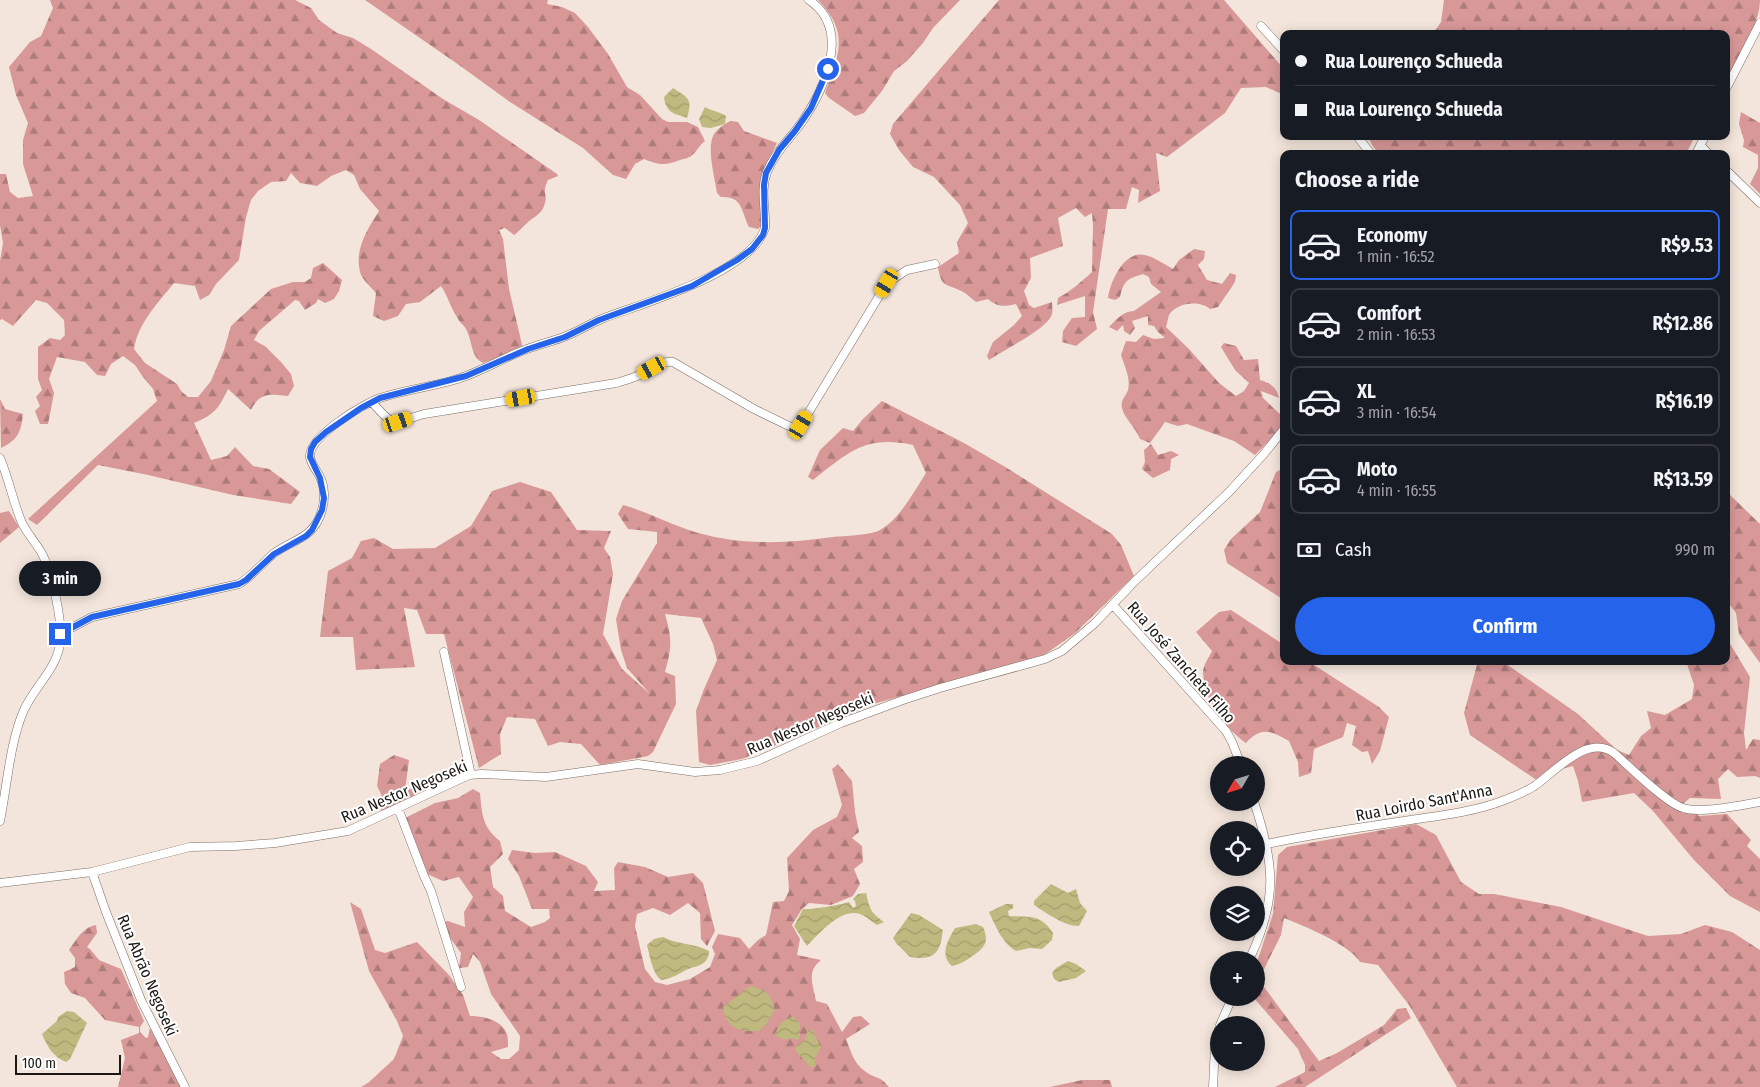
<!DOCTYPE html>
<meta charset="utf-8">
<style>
body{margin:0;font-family:"Fira Sans Condensed",sans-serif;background:#20242c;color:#f1f3f6;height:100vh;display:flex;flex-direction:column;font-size:19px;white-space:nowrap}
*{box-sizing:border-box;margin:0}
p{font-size:16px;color:#9ea1a6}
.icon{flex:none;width:28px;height:28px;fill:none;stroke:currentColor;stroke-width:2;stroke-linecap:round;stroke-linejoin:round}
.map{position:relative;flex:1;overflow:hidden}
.panel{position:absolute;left:1280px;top:150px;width:450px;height:515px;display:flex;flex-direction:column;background:#171b24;border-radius:10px;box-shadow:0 2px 12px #0003}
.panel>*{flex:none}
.top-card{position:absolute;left:1280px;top:30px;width:450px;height:110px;border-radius:10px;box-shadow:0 2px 12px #0003;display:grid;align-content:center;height:110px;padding:0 15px;background:#171b24}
.needle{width:32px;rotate:231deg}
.tools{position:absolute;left:1210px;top:756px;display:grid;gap:10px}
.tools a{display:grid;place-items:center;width:55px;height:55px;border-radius:50%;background:#171b24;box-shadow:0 2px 12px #0003;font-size:25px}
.scale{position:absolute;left:15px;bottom:12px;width:106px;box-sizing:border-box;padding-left:5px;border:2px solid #1c1814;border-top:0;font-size:14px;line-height:18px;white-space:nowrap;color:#1c1814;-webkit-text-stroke:4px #fff;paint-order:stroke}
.end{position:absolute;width:22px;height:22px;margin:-11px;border:6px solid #2563eb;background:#fff;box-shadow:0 0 0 2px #fff}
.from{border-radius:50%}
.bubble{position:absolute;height:35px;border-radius:18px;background:#171b24;box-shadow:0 2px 12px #0003;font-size:16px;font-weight:700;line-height:35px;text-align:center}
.car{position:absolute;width:15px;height:30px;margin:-15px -8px;border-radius:6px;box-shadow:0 0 4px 1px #0007;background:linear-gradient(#f5c518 24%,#345 0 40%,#f5c518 0 76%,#345 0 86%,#f5c518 0)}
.top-card b{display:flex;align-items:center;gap:18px;height:48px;font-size:19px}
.top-card b+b{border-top:1px solid #363941}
.top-card i{width:12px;height:12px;background:#f1f3f6}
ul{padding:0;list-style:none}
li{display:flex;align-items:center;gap:15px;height:70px;margin:0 10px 8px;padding:0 5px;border:2px solid #363941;border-radius:10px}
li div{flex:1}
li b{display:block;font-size:19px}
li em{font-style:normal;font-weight:700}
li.on{border-color:#2563eb}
li>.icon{width:45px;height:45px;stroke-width:1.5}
h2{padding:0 15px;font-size:22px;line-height:60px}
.pay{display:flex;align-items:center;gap:12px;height:55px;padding:0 15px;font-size:19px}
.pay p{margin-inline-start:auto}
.primary-button{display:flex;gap:10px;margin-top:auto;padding:10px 15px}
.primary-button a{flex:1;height:58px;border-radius:30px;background:#2563eb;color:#fff;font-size:20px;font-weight:700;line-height:58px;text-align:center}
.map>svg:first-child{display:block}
.forest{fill:url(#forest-firs)}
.water{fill:url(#water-waves)}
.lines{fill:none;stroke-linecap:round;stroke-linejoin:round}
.minor-casing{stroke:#7b6f66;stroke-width:9}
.minor{stroke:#fff;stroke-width:8}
.route{stroke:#2563eb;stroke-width:6}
.labels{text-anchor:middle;stroke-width:4;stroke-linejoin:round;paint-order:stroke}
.street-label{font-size:16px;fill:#1c1814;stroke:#fff}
</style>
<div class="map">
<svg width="1760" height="1087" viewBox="0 0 1760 1087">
<defs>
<pattern id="forest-firs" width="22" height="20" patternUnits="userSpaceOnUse" patternTransform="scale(1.25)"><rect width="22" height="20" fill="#d89898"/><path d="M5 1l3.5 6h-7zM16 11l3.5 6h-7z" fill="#ae7b7b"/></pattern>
<pattern id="water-waves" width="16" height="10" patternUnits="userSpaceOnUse" patternTransform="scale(1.25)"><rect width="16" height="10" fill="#bfb87f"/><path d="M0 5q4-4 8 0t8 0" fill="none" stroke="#a49d6d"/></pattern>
</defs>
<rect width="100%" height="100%" fill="#f3e5db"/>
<path class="forest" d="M50 0H295L311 8 319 20 337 33 353 38 371 49 443 99 479 120 557 174 558 176 548 180C541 194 548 193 545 203 542 215 534 216 526 224 522 228 519 231 514 235L505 228 499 230 503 239 509 289 523 349 483 363C470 356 473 342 466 329 464 325 459 322 457 317 450 307 448 296 441 286L420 302 406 304 398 316 384 321 373 316 376 293C372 288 364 281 361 275 353 251 367 230 379 211L360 189 354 175 346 170 331 176 317 186 300 183 291 173 286 181 271 182 258 191 251 200 246 217 239 260 216 284 209 295 200 300 195 286 174 283C158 303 138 323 134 349L145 363 177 384 181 391 188 397H198L211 381 224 350 231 326 271 289 293 282H305L311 278 313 268 323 263 342 280 339 291 334 299 325 303 318 299 316 303 305 310 299 301 295 300 259 331 254 340 266 347 281 362 291 374 294 386 288 396C270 394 260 392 251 410L228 389C219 408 214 415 194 423L211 460 227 456 235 447 253 466 269 469 300 492 291 504 233 495 148 475 98 465 37 525 28 519 157 401 153 389 143 377 135 365 123 356 111 364 105 376 97 375 85 362 57 357 49 379 54 393 48 424H40L35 411 40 406 36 397 42 390 38 379V347L50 338 60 340 65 335 64 320 47 303 36 300 13 326 2 319 0 320V261L3 243 0 225V174H6L10 192 18 198 33 196 23 164V140L28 123 16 95 9 67 30 42 41 36 53 8Z
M365 0H548L547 4 562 7 575 13 588 27 608 54 627 87 640 95 662 119 668 122H687L698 127 705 141C699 145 697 152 691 156 689 158 683 159 680 160 665 166 659 165 644 159L635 164 626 179 613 175 583 148 510 102 459 65Z
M818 0H960L933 28 923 43 907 61 894 71 882 91 864 113 855 116 829 98 825 93C839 54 850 33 818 0Z
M999 0H1224L1284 69V95L1266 87 1241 88 1225 113 1167 157 1156 153 1160 191 1138 203 1139 190 1132 187 1126 209H1108L1093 312 1097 329 1076 346 1062 342 1063 331 1072 318 1085 317V296L1057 305 1058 298C1071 291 1081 282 1092 272L1093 225 1092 213 1085 217 1076 208 1058 218 1063 246 1030 258 1031 278 1024 291 1029 305 1034 308 1052 302C1052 306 1053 311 1052 314 1048 329 1003 350 989 360L987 356 993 342 1014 325 1022 316 1016 304C1004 307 997 307 988 299L976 302C971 298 965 292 959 290 944 283 941 286 938 267L959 253 957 242 968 223 960 205 934 177 913 167 899 150 890 134 893 124Z
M1444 0H1760C1760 24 1738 58 1726 80V34H1433L1441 22Z
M1741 112 1760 123V194L1750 184 1758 168V155L1743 147 1744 140 1739 124Z
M730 121 738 122 744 131 777 143 767 163 760 188 761 226 758 229 749 227C741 211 743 196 721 197L717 193C715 178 706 148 714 134 717 129 725 124 730 121Z
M1368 136H1695L1686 154H1379L1372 145Z
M1194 249 1205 251 1204 259 1198 265 1207 280 1222 284 1230 273 1236 275 1235 282 1218 307 1210 309C1200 300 1177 302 1169 315 1168 318 1167 324 1166 327L1189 349 1219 383 1236 396 1244 391 1249 383 1235 370 1221 347 1224 343 1236 346 1244 360 1258 359 1260 380C1270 383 1277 387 1279 398L1261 391 1263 398 1284 418V426L1255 455 1234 441 1187 424 1178 426 1165 422 1150 443 1140 439C1136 428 1124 418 1122 408 1120 400 1126 396 1128 390 1131 378 1124 365 1121 355L1126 341 1136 342 1143 335 1154 339 1165 338 1158 332 1154 326 1148 325V316L1132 321 1135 328 1130 335 1124 331 1123 325 1117 331 1109 327C1116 320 1123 311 1134 311L1161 292 1151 284 1149 277 1143 274C1127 279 1124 280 1120 297L1115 300 1108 298C1110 282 1124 250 1145 255 1154 257 1164 264 1173 269L1179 260Z
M0 399 5 409 23 414C21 432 18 440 1 448Z
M882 401 964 443 1007 468 1112 534 1121 545 1134 576 1074 634 1044 655 877 703 742 759 710 765 699 762 696 711 704 689 717 660 713 644 701 618 665 614C672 638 672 648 665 672L675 676 676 704 653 752 648 756 600 765 581 744 560 742 548 746 535 719 507 717 500 734 501 754 479 768 444 634H426L417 610 404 608 415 667 356 670 353 637H320L328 571 352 558 361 541 374 538 393 549 435 548 471 526 492 491 520 482 551 492 577 530 611 531 604 548 610 557 613 574 603 634 622 669 650 694 627 668 621 650 616 619 622 601 657 543V532L628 529 618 514 623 505C645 511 665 522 686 529 734 546 784 544 833 537 843 536 869 535 878 531 899 521 913 493 926 473L913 445C865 435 849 452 813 480L808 477 820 450 843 428 853 431 863 419Z
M1151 444 1158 455 1171 451 1179 455 1171 459 1170 470 1153 478 1142 469 1145 462 1144 450Z
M1284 468V600L1227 563 1224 550 1231 539 1260 512 1276 472Z
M1726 491 1760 524V663L1739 634 1736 613 1726 600Z
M9 511 19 527 0 543V513Z
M1231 610 1284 645V661H1308L1379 707 1389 717 1380 751 1372 764 1368 751 1362 752 1352 745 1356 726 1347 723 1343 737 1314 749 1311 773 1299 777 1298 762 1289 741C1271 731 1262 726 1246 743 1224 727 1204 701 1203 672 1203 666 1209 657 1212 651L1196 632 1219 612Z
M1726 637 1750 677 1744 733 1746 750 1753 739 1760 740V778L1755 776 1737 777 1728 769 1718 779 1721 799 1690 798 1684 803 1682 813 1695 812 1699 816 1727 814 1751 840 1747 846 1760 859V912L1730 896 1694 860 1653 811 1634 793 1582 802 1578 781 1573 766 1555 771 1538 781 1470 735 1464 713 1478 661H1502L1578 714 1617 750 1629 755 1641 736 1651 728 1647 711 1665 715 1692 699 1694 685 1686 661H1726Z
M394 755 409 760 405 790 419 787 425 791 381 813 382 796 377 786 380 764Z
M838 764 852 781 855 812 859 832 852 838 862 846 863 862 854 869 860 884 853 896 831 905 809 903 802 909 792 925 800 939 797 955 821 960C806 972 813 984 816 1001L827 1004 842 1032 853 1017 861 1016 870 1024 846 1039C851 1052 854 1064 866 1072 876 1079 879 1075 889 1087H361L368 1083 394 1059 403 1036 397 1021 369 971 350 902 361 909 375 950 385 953 417 942 449 975 463 995 470 1016C483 1016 502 1020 507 1034 508 1038 508 1043 508 1047L491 1052 501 1059H509L519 1050 520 1036 491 994 480 962 473 954 468 967 459 968 461 953 445 931 443 922 448 921 465 927 464 912 473 897 459 877 443 881 427 874 405 818 435 803 458 798 473 789 480 793C482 814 482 827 500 841L503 854 490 867 493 887 503 896 505 911 531 927 545 922 550 918 549 909H532L519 876 508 859 512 850 535 853 555 852 586 866 598 882 594 891 615 890 614 868 618 862 645 867 668 877 693 873 703 883 715 931 707 946 701 939 700 913 688 903 670 915 653 908 637 914 635 926 645 969 655 982 667 985 690 979 710 967 715 954 712 947 718 934 740 938 749 949 758 940 766 935 773 902 784 901 789 891 787 858 813 830 837 817 842 805 832 769Z
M1416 824 1436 835 1461 882 1479 894H1494L1561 907 1648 936 1681 934 1705 925 1732 932 1760 950V1087H1457L1409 1005 1378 965 1360 962C1349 944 1304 926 1284 918L1281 935 1261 975V983L1319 1061 1337 1053 1384 1025 1397 1009 1406 1008 1411 1018 1305 1087H1275L1305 1072V1065L1298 1049 1254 998H1256V965L1273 914 1278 855 1287 847Z
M96 925 97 933 87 947 90 949 99 960 121 969 144 1021 140 1027V1032L146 1038 148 1037 150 1028 182 1087H118L125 1058 121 1040 139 1033V1027L105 1020 85 998 71 993 65 984 64 972 75 967V958L69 950C76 940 83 927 96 925Z
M1082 1080H1110L1112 1087H1050Z"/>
<path class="water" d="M673 88C688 98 693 98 687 118 673 113 666 113 664 97Z
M705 107C711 111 721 112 726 116L725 124 711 128 702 127 699 119Z
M1051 884 1068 893 1076 889 1080 903 1087 911 1079 926C1063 926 1047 913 1034 905V901Z
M866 893C870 909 870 912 884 922L877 925C872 922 866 916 860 914 840 908 819 934 807 946L794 926 803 909C811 910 841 905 849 902L853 908 856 906 855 901 853 899 858 894Z
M1006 904H1013V908L1008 911 1009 916C1029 917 1041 914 1053 933L1052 940 1042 949 1030 948 1016 951C1002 943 996 927 989 912Z
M911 913 919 915 943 930C942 934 942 938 941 942 937 959 924 959 910 957L896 943 893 938Z
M976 924 983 927C990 943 984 948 971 957 964 962 960 964 952 966 939 955 948 940 955 928Z
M663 937C678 945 695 943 709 951 709 956 707 961 702 964 699 966 694 967 691 968 680 972 673 979 661 980 652 973 650 956 647 945L654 939Z
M1068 961 1076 964 1086 971 1076 978 1059 982 1054 979 1052 973 1056 968Z
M750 986C767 991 770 993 775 1010L762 1030C742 1034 726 1029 723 1007Z
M67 1011 74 1012 87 1023 70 1059 66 1062C53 1057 47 1046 42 1034L57 1021 58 1017Z
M793 1016 800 1024V1038L797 1040 791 1038 785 1040 774 1035 781 1023Z
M812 1029 821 1047 815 1058V1066L811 1068 796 1051 795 1047 804 1040 808 1030Z"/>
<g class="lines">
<defs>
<path id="minor" d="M1261 26 1284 51
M1726 89 1760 23
M1357 136 1371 154
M1701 146 1709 154
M1696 154 1705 136
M1726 170 1760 203
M372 402C396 430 392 423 424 414L616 383C624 381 632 378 640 375 650 370 661 360 673 362L754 409 793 428 801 425 887 283 907 270 935 264
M0 458C9 479 13 502 22 523 27 533 35 542 41 552 52 571 63 622 60 644 56 670 34 687 24 710 10 741 7 787 0 821
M1113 605 1226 731 1232 742 1241 765
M60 634 92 617 239 584C252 576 262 564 273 554 293 539 314 539 322 510 325 500 325 487 320 477 317 471 311 464 310 457 308 437 363 404 380 398 404 390 430 387 454 380 479 373 502 358 527 349 540 344 554 341 566 336 579 331 591 323 604 318 644 303 752 272 765 228 766 209 760 190 767 172 775 152 790 139 802 122 825 88 852 29 809 0
M444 652 471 775
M398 808 424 876 431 891 461 987
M1267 844C1317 833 1367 827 1417 819 1445 815 1476 811 1502 801 1513 797 1523 793 1533 787 1554 773 1587 733 1614 753 1629 766 1666 803 1683 808 1700 814 1742 805 1760 802
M92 872 106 912 141 1000 185 1087
M0 883 92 872 190 847 236 846 275 843 348 831 469 775 482 774 546 777 638 764 695 772 720 770 757 761 841 723 903 700 940 688 1045 659 1062 651 1094 624 1135 581 1229 492 1263 455 1284 429
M1249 960C1278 900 1275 864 1254 802
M1220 1025 1232 998
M1213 1087 1215 1046 1219 1029"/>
</defs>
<use href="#minor" class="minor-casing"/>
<use href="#minor" class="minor"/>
</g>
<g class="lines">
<path class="route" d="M60 634 92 617 239 584 246 580 274 554 306 536 312 530 322 510 324 498 320 478 310 457 311 449 315 442 326 432 361 408 380 398 466 376 528 349 565 337 599 320 692 286 737 260 752 249 763 235 765 228 764 185 766 173 779 150 795 131 811 108 828 69"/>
</g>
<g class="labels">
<g class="street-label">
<text transform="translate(1182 662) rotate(49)" y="6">Rua José Zancheta Filho</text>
<text transform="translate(810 723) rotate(-23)" y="6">Rua Nestor Negoseki</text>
<text transform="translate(404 791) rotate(-23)" y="6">Rua Nestor Negoseki</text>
<text transform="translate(1424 802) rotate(-11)" y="6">Rua Loirdo Sant'Anna</text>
<text transform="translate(148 975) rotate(67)" y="6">Rua Abrão Negoseki</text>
</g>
</g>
</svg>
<div class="tools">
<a><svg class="needle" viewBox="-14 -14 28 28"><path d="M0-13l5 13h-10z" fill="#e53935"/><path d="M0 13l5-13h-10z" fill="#9ea1a6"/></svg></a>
<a><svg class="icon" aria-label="locate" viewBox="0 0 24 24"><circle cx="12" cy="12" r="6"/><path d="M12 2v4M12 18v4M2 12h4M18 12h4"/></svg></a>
<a><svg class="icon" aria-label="layers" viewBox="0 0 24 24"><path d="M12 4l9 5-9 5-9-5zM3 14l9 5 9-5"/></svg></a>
<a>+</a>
<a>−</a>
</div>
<div class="scale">100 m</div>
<i class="end from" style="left:828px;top:69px"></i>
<i class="end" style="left:60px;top:634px"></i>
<div class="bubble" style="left:19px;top:561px;width:82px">3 min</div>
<i class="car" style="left:887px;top:283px;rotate:211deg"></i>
<i class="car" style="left:652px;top:368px;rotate:241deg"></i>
<i class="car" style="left:521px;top:398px;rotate:260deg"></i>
<i class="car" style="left:398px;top:422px;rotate:71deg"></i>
<i class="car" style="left:801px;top:425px;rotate:31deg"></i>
<div class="top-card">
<b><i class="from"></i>Rua Lourenço Schueda</b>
<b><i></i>Rua Lourenço Schueda</b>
</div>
<section class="panel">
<h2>Choose a ride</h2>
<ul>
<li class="on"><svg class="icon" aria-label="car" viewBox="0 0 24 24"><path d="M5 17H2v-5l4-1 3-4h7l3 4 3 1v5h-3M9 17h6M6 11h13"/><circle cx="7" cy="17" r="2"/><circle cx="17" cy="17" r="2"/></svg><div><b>Economy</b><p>1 min · 16:52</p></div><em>R$9.53</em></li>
<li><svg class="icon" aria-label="car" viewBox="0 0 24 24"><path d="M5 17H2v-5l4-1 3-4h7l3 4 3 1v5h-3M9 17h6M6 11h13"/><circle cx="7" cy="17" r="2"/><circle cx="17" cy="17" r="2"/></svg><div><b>Comfort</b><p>2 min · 16:53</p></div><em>R$12.86</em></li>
<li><svg class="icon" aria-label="car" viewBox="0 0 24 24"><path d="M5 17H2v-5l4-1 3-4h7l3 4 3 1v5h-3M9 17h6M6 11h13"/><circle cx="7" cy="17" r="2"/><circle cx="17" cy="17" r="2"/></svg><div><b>XL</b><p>3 min · 16:54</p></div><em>R$16.19</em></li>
<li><svg class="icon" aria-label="car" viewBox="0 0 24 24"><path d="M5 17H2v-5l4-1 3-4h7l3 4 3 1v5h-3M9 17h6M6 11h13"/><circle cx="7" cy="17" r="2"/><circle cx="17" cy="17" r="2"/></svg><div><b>Moto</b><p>4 min · 16:55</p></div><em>R$13.59</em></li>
</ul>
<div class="pay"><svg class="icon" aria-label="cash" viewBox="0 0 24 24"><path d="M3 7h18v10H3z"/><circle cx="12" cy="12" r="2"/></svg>Cash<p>990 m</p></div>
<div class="primary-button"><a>Confirm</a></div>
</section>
</div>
